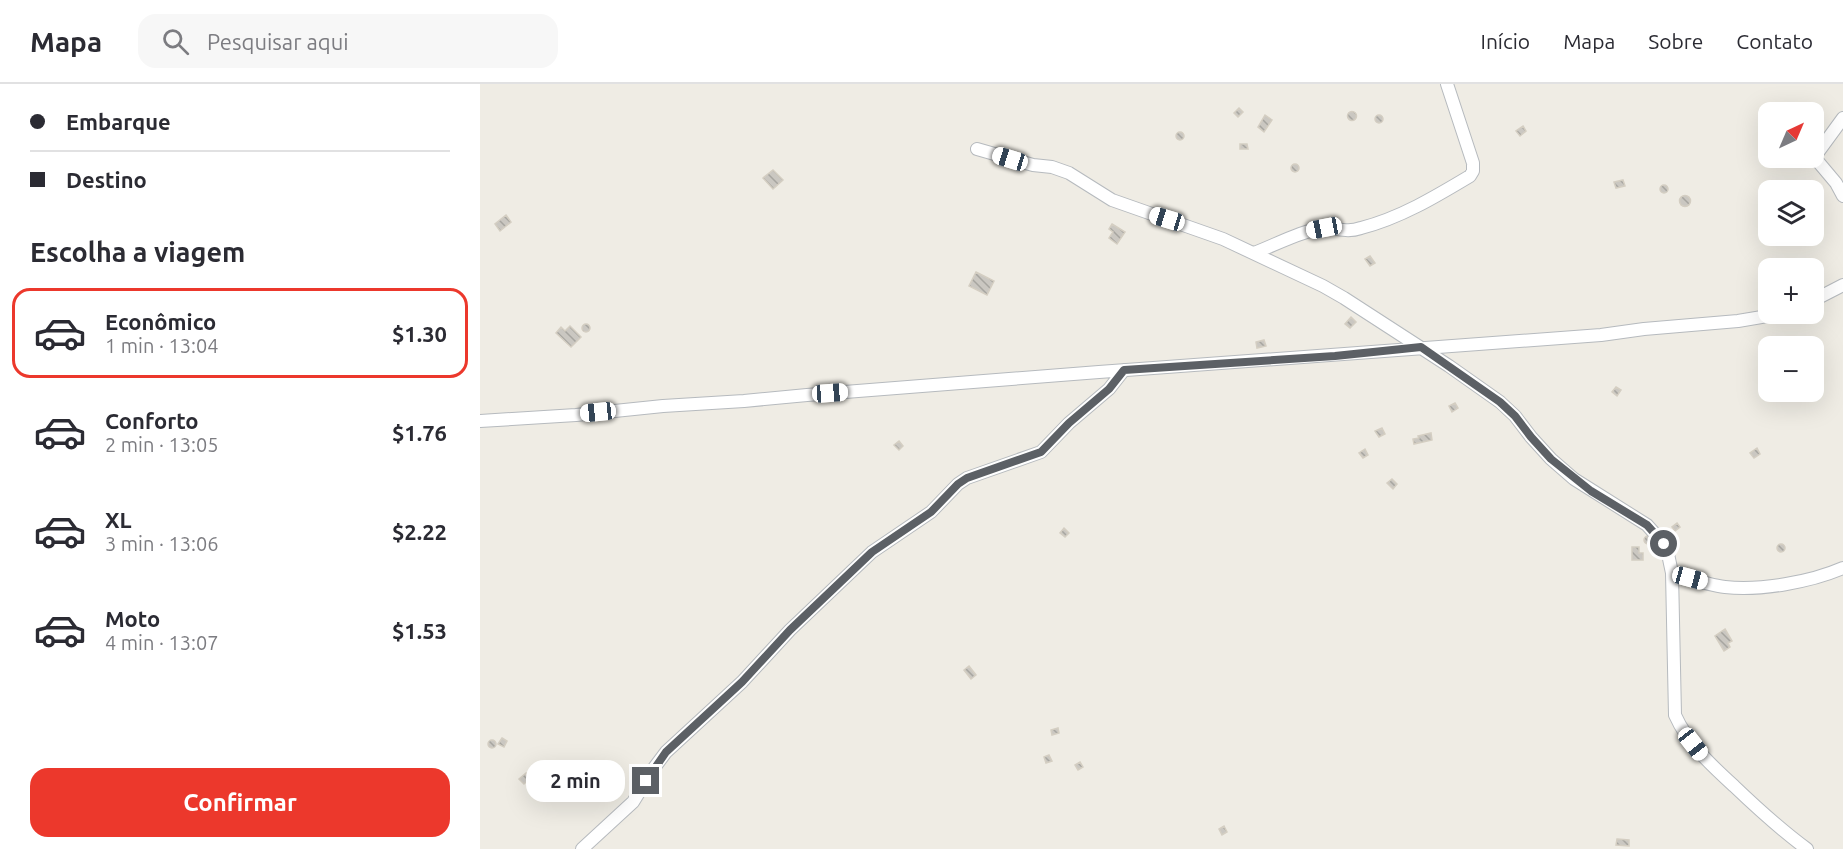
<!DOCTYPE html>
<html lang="pt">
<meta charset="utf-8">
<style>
body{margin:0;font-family:Ubuntu,sans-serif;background:#f7f7f7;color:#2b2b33;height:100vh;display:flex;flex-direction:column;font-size:22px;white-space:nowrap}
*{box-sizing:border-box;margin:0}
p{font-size:20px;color:#7c7c81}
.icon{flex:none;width:33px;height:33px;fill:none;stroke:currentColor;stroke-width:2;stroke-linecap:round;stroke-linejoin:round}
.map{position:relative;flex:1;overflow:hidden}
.panel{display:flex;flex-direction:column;background:#fff;width:480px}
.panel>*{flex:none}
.banner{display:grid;align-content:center;height:132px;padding:0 30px;background:#fff}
.needle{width:39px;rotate:44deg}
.buttons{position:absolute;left:1278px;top:18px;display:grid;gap:12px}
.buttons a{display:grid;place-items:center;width:66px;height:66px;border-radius:12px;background:#fff;box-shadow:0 6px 24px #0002;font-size:30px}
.end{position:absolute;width:27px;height:27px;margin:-14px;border:8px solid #5c6065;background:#fff;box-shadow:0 0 0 3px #fff}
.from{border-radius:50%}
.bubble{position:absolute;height:42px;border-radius:18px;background:#fff;box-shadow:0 6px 24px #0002;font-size:20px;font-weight:700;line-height:42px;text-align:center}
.car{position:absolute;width:18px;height:36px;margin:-18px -9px;border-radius:8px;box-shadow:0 0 4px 2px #0007;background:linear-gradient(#fff 24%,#345 0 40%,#fff 0 76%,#345 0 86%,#fff 0)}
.banner b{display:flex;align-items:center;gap:21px;height:57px;font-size:22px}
.banner b+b{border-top:2px solid #e1e1e2}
.banner i{width:15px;height:15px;background:#2b2b33}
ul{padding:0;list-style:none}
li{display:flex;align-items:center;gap:18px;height:90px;margin:0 12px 9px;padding:0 18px;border:3px solid transparent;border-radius:18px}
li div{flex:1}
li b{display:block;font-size:22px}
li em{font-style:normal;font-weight:700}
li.active{border-color:#ec382c}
li>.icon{width:54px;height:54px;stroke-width:1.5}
h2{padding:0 30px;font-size:27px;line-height:72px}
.cta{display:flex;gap:12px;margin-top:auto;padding:12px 30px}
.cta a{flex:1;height:69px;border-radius:18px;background:#ec382c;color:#fff;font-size:24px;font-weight:700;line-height:69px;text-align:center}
header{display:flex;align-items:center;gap:36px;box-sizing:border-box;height:84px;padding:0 30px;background:#fff;border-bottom:2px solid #e1e1e2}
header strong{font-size:28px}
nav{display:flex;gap:33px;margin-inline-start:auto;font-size:21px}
.search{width:420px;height:54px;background:#f7f7f7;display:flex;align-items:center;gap:15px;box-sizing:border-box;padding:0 21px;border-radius:18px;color:#7c7c81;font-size:22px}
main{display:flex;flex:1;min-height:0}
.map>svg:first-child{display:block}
.building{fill:url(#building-back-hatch);stroke:#d4cec2;stroke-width:1.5}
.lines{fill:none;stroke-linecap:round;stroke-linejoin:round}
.street-casing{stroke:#b6babe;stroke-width:14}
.street{stroke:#fff;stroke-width:12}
.route{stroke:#5c6065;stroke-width:8}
</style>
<header>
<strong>Mapa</strong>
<div class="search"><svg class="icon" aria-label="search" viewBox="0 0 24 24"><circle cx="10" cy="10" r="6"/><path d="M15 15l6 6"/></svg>Pesquisar aqui</div>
<nav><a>Início</a><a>Mapa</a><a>Sobre</a><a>Contato</a></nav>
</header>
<main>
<section class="panel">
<div class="banner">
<b><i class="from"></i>Embarque</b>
<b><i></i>Destino</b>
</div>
<h2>Escolha a viagem</h2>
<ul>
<li class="active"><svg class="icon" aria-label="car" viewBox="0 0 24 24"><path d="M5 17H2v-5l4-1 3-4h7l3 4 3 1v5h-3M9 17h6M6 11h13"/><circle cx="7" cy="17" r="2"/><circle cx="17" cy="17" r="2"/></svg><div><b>Econômico</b><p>1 min · 13:04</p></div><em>$1.30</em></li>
<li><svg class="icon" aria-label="car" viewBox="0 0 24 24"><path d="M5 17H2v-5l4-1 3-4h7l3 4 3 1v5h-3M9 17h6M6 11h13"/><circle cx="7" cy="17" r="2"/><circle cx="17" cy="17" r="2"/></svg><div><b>Conforto</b><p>2 min · 13:05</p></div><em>$1.76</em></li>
<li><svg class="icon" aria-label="car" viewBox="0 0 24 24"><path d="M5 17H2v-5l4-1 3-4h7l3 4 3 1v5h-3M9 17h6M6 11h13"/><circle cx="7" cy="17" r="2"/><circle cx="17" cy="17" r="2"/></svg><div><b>XL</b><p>3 min · 13:06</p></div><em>$2.22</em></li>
<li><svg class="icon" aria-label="car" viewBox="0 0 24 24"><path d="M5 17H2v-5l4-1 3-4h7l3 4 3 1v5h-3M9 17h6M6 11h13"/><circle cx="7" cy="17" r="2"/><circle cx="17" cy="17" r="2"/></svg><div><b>Moto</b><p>4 min · 13:07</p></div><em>$1.53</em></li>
</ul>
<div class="cta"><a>Confirmar</a></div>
</section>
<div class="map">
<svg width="1363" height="765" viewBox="0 0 1363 765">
<defs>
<pattern id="building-back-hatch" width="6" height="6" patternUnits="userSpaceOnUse" patternTransform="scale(1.5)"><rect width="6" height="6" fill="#cac7c1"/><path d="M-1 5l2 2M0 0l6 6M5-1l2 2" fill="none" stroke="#a7a5a0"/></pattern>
</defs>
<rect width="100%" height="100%" fill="#efece4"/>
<path class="building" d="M759 24 763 28 758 33 754 29Z
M867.5 32a4.5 4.5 0 1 1 9 0a4.5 4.5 0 1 1-9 0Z
M895 35a4 4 0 1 1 8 0a4 4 0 1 1-8 0Z
M785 31 792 36 784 48 778 43Z
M1043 42 1046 47 1040 52 1036 47Z
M696 52a4 4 0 1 1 8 0a4 4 0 1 1-8 0Z
M760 60H767L768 65H760Z
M811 84a4 4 0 1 1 8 0a4 4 0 1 1-8 0Z
M293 86 303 96 293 105 283 94Z
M1143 96 1145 102 1136 104 1134 98Z
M1180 105a4 4 0 1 1 8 0a4 4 0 1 1-8 0Z
M1199.5 117a5.5 5.5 0 1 1 11 0a5.5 5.5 0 1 1-11 0Z
M26 131 31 138 20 147 15 140Z
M632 140 645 148 637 160 629 154 633 148 629 145Z
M1334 148 1339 152 1335 157 1330 153 1334 152Z
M890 172 895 179 890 182 885 175Z
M496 188 514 197 507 211 489 202Z
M871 233 876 238 870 244 865 240Z
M102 244a4 4 0 1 1 8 0a4 4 0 1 1-8 0Z
M90 242 101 253 91 263 76 249 81 243 85 247Z
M784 256 786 262 777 264 776 258Z
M1136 303 1141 306 1137 312 1132 308Z
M975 319 978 324 972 328 969 322Z
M902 344 905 350 899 353 895 347Z
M951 349 952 356 934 360 933 355 939 354 938 352Z
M419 357 423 362 419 366 414 361Z
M1277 364 1280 370 1274 374 1270 369Z
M885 365 888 371 883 374 879 369Z
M912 395 917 400 913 405 907 399Z
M1197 439 1200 443 1195 447 1192 443Z
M584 444 589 449 585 453 580 449Z
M1164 456a4 4 0 1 1 8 0a4 4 0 1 1-8 0Z
M1297 464a4 4 0 1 1 8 0a4 4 0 1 1-8 0Z
M1152 463H1159V469H1163V476H1152Z
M1245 545 1252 557 1248 559 1250 563 1244 567 1235 552Z
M489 582 496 591 491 595 484 586Z
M578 644 579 649 572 651 571 646Z
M22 654 27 657 24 663 18 660Z
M8 660a4 4 0 1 1 8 0a4 4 0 1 1-8 0Z
M569 671 572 677 566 679 564 673Z
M600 678 603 683 598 686 595 681Z
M46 689 50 694 44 700 39 695Z
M744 742 747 748 742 751 739 745Z
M1137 755 1149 756V762L1136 761Z"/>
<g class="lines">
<defs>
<path id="street" d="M1363 34 1336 71 1335 74 1356 99 1363 112
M497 65 553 81 572 83 589 89 632 116 743 155 843 202 864 214 969 282 1020 318 1035 332 1051 353 1071 375 1094 395 1167 441 1184 460 1188 470 1192 489 1195 631C1208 660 1231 681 1254 702 1277 724 1301 746 1327 765
M774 169C793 162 825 145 844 144 858 144 866 149 881 144 920 134 955 113 990 92L993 87V79L967 0
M1334 216 1363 201
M0 337 96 331 183 322 264 317 327 311 619 288 1121 251 1164 245 1258 237 1300 230
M1192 489C1209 494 1227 501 1245 503 1280 507 1331 498 1363 484
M102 765 153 718 174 684 186 668 262 598 310 546 392 468 451 428 478 400 487 394 561 368 589 339 629 305 644 286"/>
</defs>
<use href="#street" class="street-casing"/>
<use href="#street" class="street"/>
</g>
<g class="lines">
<path class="route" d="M166 697 186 668 262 598 310 546 392 468 451 428 478 400 487 394 561 368 589 339 629 305 644 286 855 272 941 263 1020 318 1035 332 1051 353 1071 375 1111 407 1167 441 1184 460"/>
</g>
</svg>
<div class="buttons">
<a><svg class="needle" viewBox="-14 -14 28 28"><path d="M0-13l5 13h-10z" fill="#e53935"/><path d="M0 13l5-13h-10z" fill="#7c7c81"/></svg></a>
<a><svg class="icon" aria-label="layers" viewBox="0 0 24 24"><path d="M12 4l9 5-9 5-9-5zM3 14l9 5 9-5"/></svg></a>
<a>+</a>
<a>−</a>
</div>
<i class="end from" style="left:1184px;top:460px"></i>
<i class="end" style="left:166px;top:697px"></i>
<div class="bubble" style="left:46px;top:676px;width:99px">2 min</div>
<i class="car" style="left:530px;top:75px;rotate:287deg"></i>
<i class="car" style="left:687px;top:135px;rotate:287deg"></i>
<i class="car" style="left:844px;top:144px;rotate:259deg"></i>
<i class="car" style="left:350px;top:309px;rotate:86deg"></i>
<i class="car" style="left:118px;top:328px;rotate:264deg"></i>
<i class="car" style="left:1210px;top:494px;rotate:105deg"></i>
<i class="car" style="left:1213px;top:660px;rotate:142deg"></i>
</div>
</main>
